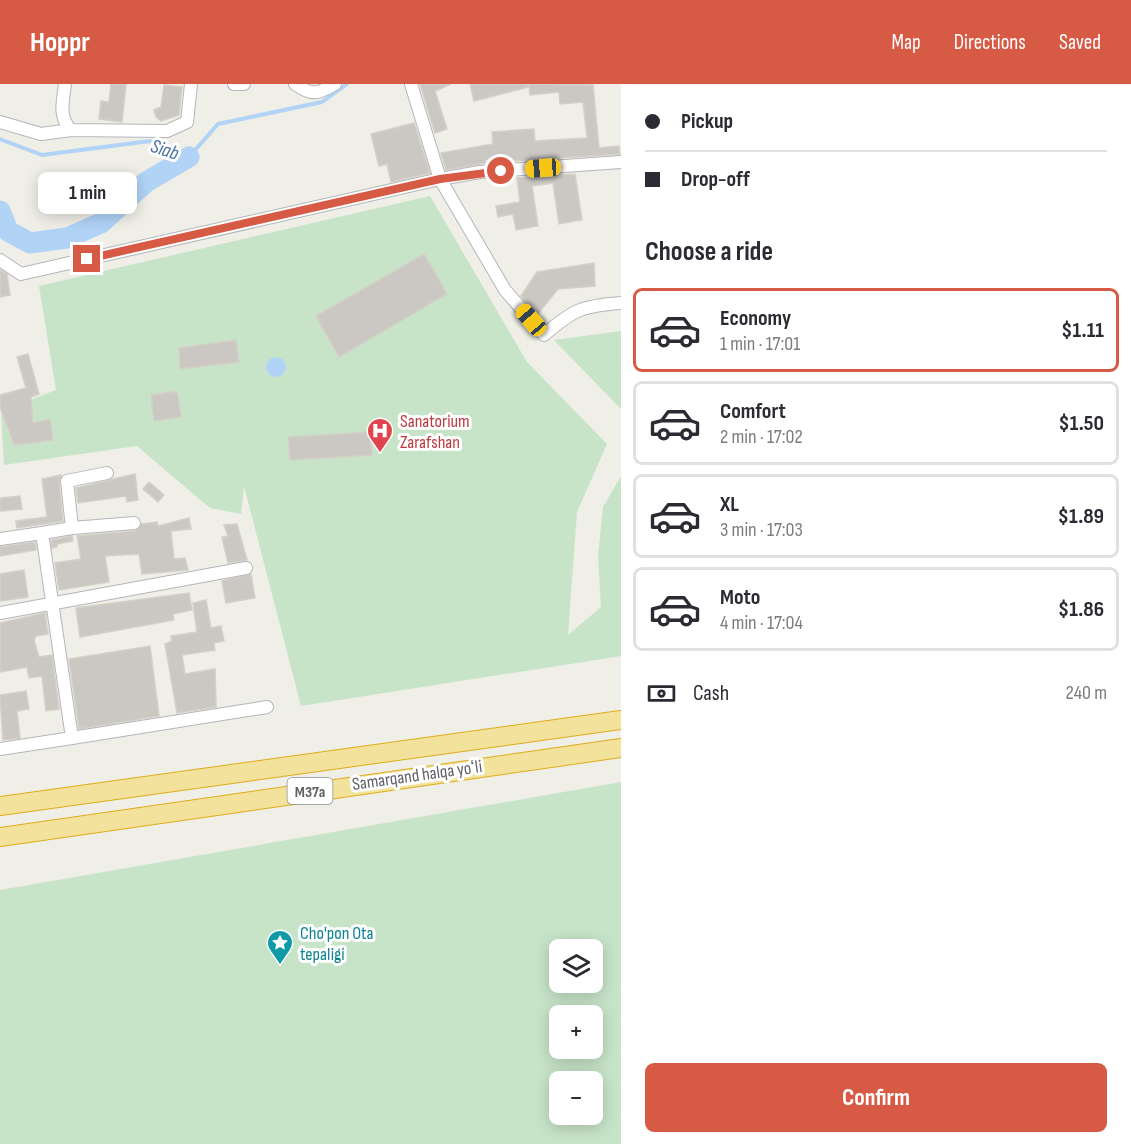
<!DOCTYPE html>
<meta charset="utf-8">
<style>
body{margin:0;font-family:"Sofia Sans Condensed",sans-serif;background:#f2f2f3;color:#2b2b33;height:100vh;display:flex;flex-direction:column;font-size:22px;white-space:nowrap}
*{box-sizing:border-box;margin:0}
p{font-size:20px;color:#7c7c81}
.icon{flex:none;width:33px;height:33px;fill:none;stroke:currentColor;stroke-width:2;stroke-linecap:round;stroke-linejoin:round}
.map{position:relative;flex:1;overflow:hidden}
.side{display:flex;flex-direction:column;background:#fff;width:510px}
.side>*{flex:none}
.banner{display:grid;align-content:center;height:132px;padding:0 24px;background:#fff}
.tools{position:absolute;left:549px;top:855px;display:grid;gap:12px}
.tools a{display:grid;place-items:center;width:54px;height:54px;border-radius:9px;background:#fff;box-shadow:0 3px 15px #0003;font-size:30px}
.end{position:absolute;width:27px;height:27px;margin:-14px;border:8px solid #d75a45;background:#fff;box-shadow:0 0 0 3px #fff}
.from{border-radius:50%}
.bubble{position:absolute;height:42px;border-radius:9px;background:#fff;box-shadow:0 3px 15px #0003;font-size:20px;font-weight:700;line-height:42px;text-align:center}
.car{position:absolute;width:18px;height:36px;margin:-18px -9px;border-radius:8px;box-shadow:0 0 4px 2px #0007;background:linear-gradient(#f5c518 24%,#345 0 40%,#f5c518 0 76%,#345 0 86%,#f5c518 0)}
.banner b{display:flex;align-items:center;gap:21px;height:57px;font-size:22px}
.banner b+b{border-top:2px solid #e1e1e2}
.banner i{width:15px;height:15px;background:#2b2b33}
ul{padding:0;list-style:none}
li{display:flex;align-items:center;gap:18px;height:84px;margin:0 12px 9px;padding:0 12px;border:3px solid #e1e1e2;border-radius:9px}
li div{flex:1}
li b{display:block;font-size:22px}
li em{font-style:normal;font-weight:700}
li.active{border-color:#d75a45}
li>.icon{width:54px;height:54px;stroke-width:1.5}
h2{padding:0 24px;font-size:27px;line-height:72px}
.pay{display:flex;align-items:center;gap:15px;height:66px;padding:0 24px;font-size:22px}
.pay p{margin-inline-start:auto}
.button{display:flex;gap:12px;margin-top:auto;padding:12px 24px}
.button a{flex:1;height:69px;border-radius:9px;background:#d75a45;color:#fff;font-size:24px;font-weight:700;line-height:69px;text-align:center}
header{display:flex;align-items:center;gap:36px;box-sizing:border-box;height:84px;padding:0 30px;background:#d75a45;color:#fff}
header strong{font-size:28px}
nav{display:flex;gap:33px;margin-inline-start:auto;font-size:21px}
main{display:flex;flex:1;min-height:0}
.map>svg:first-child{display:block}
.green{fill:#c7e4c9;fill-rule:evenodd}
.water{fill:#b0d3f6}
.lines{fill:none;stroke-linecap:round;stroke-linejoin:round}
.stream{stroke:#b0d3f6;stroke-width:4}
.river{stroke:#b0d3f6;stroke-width:21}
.building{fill:#cbc8c4;stroke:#d3d0c6;stroke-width:1.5}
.minor-casing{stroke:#b4b6ba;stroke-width:14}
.highway-casing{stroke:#dead19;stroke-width:20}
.minor{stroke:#fff;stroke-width:12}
.highway{stroke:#f2e29c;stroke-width:18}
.route{stroke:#d75a45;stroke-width:8}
.labels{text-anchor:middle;stroke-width:6;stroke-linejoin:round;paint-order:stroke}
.shield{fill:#fff;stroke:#8f9094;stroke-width:1.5}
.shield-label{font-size:16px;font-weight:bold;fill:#5f6166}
.health-label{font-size:18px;fill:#be3a42;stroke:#fff;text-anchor:start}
.street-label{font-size:18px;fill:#5f6166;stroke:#fff}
.culture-label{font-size:18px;fill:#0d838f;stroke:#fff;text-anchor:start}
.water-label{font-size:20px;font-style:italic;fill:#4e73a7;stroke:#fff}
</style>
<header>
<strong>Hoppr</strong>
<nav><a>Map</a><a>Directions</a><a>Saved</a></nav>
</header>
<main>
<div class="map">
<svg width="621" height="1060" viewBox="0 0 621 1060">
<rect width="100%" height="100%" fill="#efeee7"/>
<path class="green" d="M430 112 527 278 607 360 577 428 568 551 601 523 598 472 603 423 621 392V572L301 622 244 402 241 430 210 424 137 362 4 381 1 327 56 306 39 202Z
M621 247V325L554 256Z
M621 698V1060H0V806ZM560 866H592V898H560ZM560 932H592V964H560ZM560 998H592V1030H560Z"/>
<path class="water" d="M266 283a10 10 0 1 1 20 0a10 10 0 1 1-20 0Z"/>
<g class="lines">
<path class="stream" d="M0 55 42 71 150 57 189 73 218 40 322 18 347 0"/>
<path class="river" d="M0 127 8 147 30 159 67 154 101 139 146 98 189 73"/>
</g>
<path class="building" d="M111 0H126L122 38 99 35 101 17 109 18Z
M420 0H451L435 7 447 45 435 49Z
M470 0H528L529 3 474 17Z
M529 0 593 1 599 64 619 62 620 70 513 77 512 74 485 76 486 79 446 86 441 69 493 60 492 48 534 45 535 57 587 54 583 18 560 20 559 8 530 11Z
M164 1 182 3 179 31 161 37 156 33 154 26 161 23Z
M414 39 430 89 391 98 387 80 379 82 371 50Z
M575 90 582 136 559 140 553 99 532 102 538 142 516 146 513 130 498 133 496 122 520 118 517 94Z
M424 170 447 210 339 273 316 232Z
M594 179 595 202 558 205 537 231 521 212 537 188Z
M0 186 7 190 10 211 0 213Z
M236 256 239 278 180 285 179 264Z
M28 270 39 310 31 313 33 339 50 335 53 356 14 361 0 323V311L26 304 17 273Z
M177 307 181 333 154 337 151 311Z
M370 348 372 371 290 376 288 353Z
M135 390 138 416 127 418 126 412 78 419 76 404Z
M61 391 59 398 63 437 17 444 16 437 47 433 42 395Z
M149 398 164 411 158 418 143 405Z
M20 412 22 425 0 427V414Z
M189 434 191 445 171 447 174 475 185 474 188 486 142 490 139 470 105 472 109 498 59 506 55 479 81 475 77 452 135 447 142 440 157 438 158 442Z
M237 440 247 476 228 479 222 453 228 452 224 441Z
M72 452 73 457 57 460V463L52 464 51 456Z
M35 458 36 466 0 472V463Z
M24 486 28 513 0 517V490Z
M251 490 255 514 226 519 222 497Z
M189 509 192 526 173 530 174 536 80 553 76 524Z
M206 516 211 544 221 542 224 557 214 559 215 566 182 571 185 590 215 585 216 623 177 629 165 560 172 557 171 552 197 548 193 519Z
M45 529 48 550 36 552 34 556 39 573 52 571 59 625 46 627 42 592 29 594 27 583 0 588V539Z
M150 562 159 632 79 645 69 575Z
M26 607 29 625 17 627 20 654 3 656 0 611Z"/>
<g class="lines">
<defs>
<path id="minor" d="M65 0C63 17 58 33 71 46L167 47 187 38 191 0
M234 0H244
M295 0C312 12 318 10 335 0
M411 0 440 95 480 88 621 78
M0 38 41 50 71 46
M0 176 21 190 440 95 505 206 544 251C574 225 582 222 621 219
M72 444 134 439
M42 449 72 444 67 397 107 389
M0 455 42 449 72 654 0 665
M0 529 246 484
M72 654 267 623"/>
<path id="highway" d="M0 722 621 636
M0 753 621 664"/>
</defs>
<use href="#minor" class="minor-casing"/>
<use href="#highway" class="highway-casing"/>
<use href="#minor" class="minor"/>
<use href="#highway" class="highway"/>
</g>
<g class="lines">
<path class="route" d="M87 175 440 95 501 87"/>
</g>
<defs>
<symbol id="hospital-pin" viewBox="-11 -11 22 30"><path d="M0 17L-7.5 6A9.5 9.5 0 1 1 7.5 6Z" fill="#e0444e" stroke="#fff"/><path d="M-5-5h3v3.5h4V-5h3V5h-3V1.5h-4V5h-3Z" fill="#fff"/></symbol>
<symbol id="sight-pin" viewBox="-11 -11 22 30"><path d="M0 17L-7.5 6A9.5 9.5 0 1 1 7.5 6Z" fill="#0f9aa8" stroke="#fff"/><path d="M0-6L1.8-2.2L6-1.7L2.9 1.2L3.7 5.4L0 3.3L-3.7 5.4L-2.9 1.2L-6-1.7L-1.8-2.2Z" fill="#fff"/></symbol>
</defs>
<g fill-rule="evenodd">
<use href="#hospital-pin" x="365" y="332" width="30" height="40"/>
<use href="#sight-pin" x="265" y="844" width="30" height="40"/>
</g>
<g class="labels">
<rect class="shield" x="287.5" y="694" width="45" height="26" rx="4.5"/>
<g class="shield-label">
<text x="310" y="713">M37a</text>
</g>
<g class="health-label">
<text x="400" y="343">Sanatorium<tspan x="400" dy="21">Zarafshan</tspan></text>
</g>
<g class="street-label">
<text transform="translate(417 691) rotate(-8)" y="6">Samarqand halqa yoʻli</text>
</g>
<g class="culture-label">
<text x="300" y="855">Cho'pon Ota<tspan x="300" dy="21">tepaligi</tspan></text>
</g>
<g class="water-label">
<text transform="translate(165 65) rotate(18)" y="7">Siab</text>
</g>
</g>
</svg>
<div class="tools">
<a><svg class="icon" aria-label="layers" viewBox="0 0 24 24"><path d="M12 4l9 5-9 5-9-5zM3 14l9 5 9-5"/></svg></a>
<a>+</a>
<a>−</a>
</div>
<i class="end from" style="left:501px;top:87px"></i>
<i class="end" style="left:87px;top:175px"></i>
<div class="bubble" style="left:38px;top:88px;width:99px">1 min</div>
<i class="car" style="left:543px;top:84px;rotate:266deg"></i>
<i class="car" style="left:531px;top:236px;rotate:319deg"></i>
</div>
<section class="side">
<div class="banner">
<b><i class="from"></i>Pickup</b>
<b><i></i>Drop-off</b>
</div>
<h2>Choose a ride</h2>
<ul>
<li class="active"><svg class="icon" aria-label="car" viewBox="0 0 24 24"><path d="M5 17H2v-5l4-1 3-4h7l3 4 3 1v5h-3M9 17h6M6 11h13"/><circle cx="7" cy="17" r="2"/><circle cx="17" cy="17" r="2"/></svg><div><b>Economy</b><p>1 min · 17:01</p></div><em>$1.11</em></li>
<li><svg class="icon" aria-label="car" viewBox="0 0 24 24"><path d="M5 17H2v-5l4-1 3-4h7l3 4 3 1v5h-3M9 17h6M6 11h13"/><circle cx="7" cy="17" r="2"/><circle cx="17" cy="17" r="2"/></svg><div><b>Comfort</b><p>2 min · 17:02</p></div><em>$1.50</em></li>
<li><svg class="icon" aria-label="car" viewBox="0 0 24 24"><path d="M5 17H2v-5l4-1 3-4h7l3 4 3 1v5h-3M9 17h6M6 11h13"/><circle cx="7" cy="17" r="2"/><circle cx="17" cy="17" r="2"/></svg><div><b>XL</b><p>3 min · 17:03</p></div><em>$1.89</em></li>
<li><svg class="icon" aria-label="car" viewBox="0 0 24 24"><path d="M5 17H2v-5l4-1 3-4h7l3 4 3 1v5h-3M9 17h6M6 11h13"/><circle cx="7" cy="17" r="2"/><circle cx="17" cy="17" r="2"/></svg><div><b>Moto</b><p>4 min · 17:04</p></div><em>$1.86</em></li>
</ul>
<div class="pay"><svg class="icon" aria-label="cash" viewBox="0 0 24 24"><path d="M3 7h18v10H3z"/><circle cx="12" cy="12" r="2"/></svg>Cash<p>240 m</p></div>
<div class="button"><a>Confirm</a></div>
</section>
</main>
